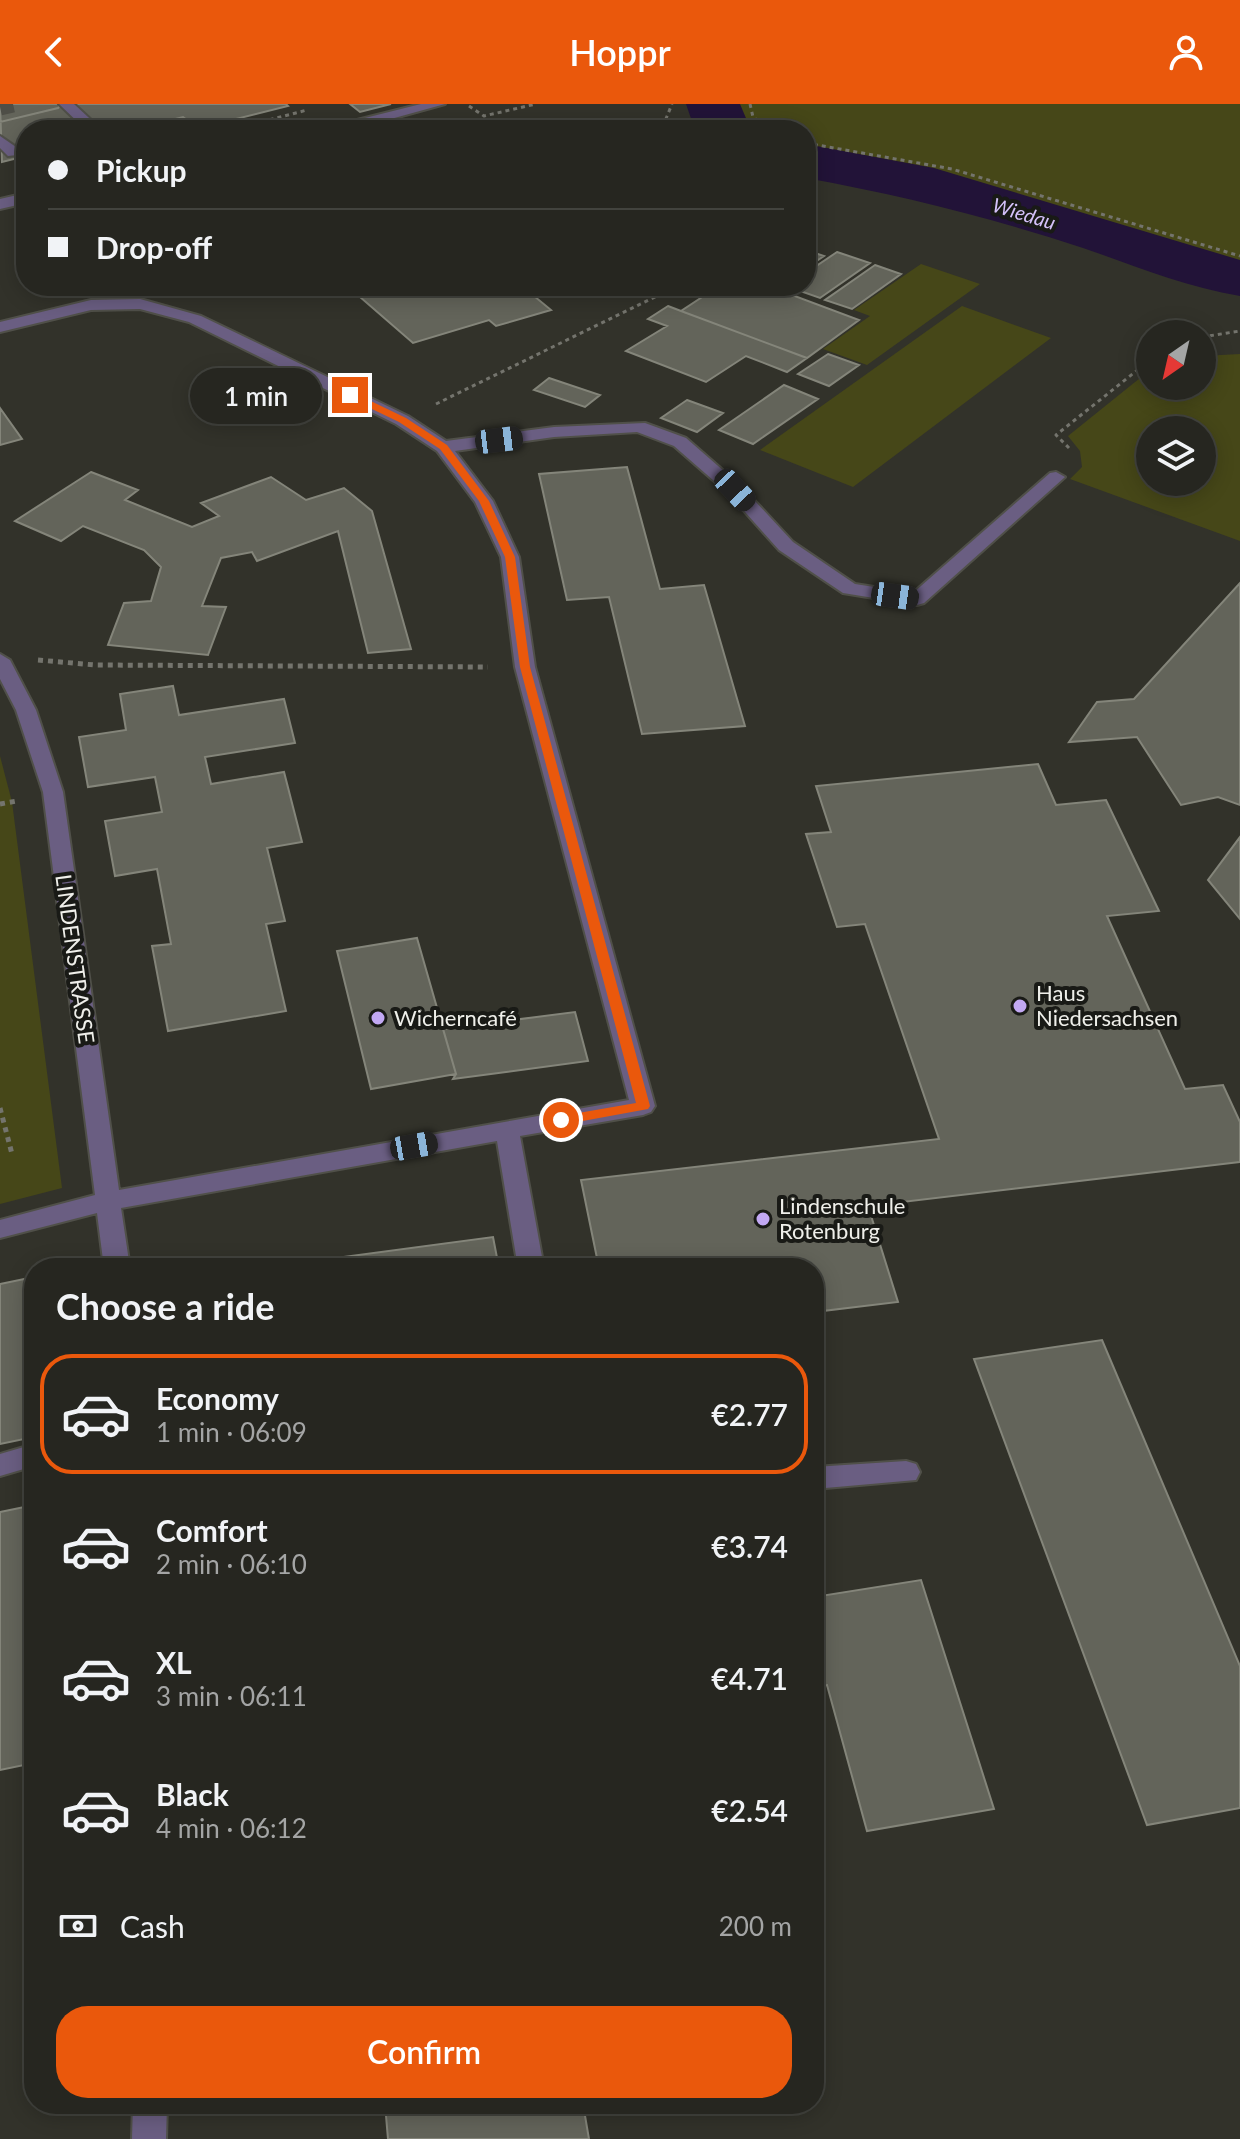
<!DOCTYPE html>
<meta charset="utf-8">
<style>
body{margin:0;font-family:Lato,sans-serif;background:#32322d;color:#f1f3f6;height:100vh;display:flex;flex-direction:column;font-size:30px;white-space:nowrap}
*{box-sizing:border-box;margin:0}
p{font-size:26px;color:#a4a5a5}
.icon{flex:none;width:44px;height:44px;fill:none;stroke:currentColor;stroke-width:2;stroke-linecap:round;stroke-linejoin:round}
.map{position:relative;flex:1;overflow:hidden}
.side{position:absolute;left:24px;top:1154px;width:800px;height:856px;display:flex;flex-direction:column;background:#262620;border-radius:32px;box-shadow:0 4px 20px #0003,0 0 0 2px #42433e}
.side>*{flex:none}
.guide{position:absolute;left:16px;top:16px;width:800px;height:176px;border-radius:32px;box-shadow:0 4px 20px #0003,0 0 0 2px #42433e;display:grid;align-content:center;height:176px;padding:0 32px;background:#262620}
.needle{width:52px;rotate:214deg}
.fabs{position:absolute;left:1136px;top:216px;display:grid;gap:16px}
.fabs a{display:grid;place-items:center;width:80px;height:80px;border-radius:50%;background:#262620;box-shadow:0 4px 20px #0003,0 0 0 2px #42433e;font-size:40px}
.end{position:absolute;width:36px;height:36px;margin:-18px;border:10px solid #ea580c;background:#fff;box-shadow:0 0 0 4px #fff}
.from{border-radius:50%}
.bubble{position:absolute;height:56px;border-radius:28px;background:#262620;box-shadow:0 4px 20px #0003,0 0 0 2px #42433e;font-size:26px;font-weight:600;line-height:56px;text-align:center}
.car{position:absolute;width:24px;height:48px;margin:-24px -12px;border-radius:10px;box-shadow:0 0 6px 2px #0007;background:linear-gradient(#222 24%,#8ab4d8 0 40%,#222 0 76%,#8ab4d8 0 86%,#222 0)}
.guide b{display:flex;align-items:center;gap:28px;height:76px;font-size:30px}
.guide b+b{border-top:2px solid #42433e}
.guide i{width:20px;height:20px;background:#f1f3f6}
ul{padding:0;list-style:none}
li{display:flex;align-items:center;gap:24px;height:120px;margin:0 16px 12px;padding:0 16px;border:4px solid transparent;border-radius:32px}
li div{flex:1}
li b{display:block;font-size:30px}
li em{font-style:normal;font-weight:600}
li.selected{border-color:#ea580c}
li>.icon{width:72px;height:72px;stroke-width:1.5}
h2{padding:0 32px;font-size:36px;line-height:96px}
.pay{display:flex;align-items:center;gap:20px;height:88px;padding:0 32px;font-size:30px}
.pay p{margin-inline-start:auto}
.action{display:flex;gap:16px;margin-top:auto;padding:16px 32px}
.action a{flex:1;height:92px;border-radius:32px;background:#ea580c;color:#fff;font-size:32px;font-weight:600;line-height:92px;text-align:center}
header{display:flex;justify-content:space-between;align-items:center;height:104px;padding:0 32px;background:#ea580c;color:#fff;font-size:36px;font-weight:600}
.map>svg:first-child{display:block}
.green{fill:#464718;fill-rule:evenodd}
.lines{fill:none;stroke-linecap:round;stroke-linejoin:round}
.river{fill:#221338;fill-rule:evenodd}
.building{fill:#63645a;stroke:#84857a;stroke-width:2}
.minor-tunnel{stroke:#4e4e47;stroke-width:17;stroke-dasharray:17 8;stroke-linecap:butt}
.minor-casing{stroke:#505049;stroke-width:4}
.path-far1{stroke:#74746d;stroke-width:3;stroke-dasharray:4 4;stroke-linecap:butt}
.path{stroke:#74746d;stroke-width:5;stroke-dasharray:5 5;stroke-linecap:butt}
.minor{fill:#6a5e82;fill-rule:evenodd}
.route{fill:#ea580c}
.poi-dot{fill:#c2a8f3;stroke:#191a16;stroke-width:3}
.labels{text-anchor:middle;stroke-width:8;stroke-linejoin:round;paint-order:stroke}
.far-water-label{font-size:20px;font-style:italic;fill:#d4c1f9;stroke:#191a16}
.street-label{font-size:22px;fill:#efefea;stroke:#191a16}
.poi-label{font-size:22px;fill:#efefea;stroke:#191a16;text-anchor:start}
</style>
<header><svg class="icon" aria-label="back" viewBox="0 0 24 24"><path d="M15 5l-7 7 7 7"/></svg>Hoppr<svg class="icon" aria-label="person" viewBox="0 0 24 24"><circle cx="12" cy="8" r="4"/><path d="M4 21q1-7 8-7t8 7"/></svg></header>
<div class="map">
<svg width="1240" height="2035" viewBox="0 0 1240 2035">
<rect width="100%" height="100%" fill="#32322a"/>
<path class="green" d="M693 0H1240V184L1200 176 1124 147 930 88 870 75 806 66V26H705Z
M921 160 980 180 867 261 823 245 870 212 854 206Z
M962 202 1051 234 853 383 760 346Z
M1240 250V437L1070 375 1082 363 1080 347 1068 332 1150 266V282H1202V252ZM1202 326V378H1150V326Z
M0 652 12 698 62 1084 0 1100Z"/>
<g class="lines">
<path class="river" d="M686 0H740L751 26H695Z
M806 40 934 64 1240 156V192C1185 183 1136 162 1083 144 992 114 900 91 806 74Z"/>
</g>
<path class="building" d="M0 0H286L288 2 208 22 191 19 183 13 131 26H26V52L2 58Z
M0 0H62L58 4 0 18Z
M350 0H391L360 8Z
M806 146 824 152 806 164Z
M837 148 870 159 820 194 786 182H806V169Z
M875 161 901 170 852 205 825 196Z
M397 182H490L497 187 522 182 551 206 496 222 489 216 413 239 360 193Z
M719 182H768L859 216 807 254 681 207Z
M668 202 681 207 807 254 787 268 746 252 706 278 626 247 667 222 648 215Z
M828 250 859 261 829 282 798 270Z
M549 274 600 291 585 303 534 286Z
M784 281 818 295 753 340 719 326Z
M687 296 723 309 697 328 661 314Z
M0 304 22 335 0 341Z
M627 363 660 485 704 481 745 622 642 630 609 493 567 496 539 370Z
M91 368 138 386 125 396 192 423 219 412 201 399 271 373 306 396 344 384 372 407 411 545 368 549 338 427 257 457 252 448 221 454 202 502 226 503 208 551 108 541 124 499 151 497 161 463 144 446 83 422 61 437 15 417Z
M1240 479V701L1218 693 1181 701 1137 633 1069 638 1097 598 1134 595Z
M173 582 179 611 284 595 295 639 205 653 211 680 284 668 302 738 267 744 285 817 266 820 286 907 168 927 152 842 171 840 157 765 115 772 105 717 162 708 155 673 88 683 79 633 126 626 120 590Z
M1038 660 1056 701 1106 696 1159 807 1107 812 1185 985 1223 981 1240 1018V1058L868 1102 898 1198 814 1208V1164H599L581 1076 939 1035 865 820 837 823 806 730 831 728 816 682Z
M1240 733V815L1208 776Z
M417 834 456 970 371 985 337 847Z
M575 908 588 957 453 975 456 970 443 925Z
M493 1133 499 1164H261Z
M34 1173V1333L0 1340V1180Z
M1102 1236 1240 1562V1704L1147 1721 974 1255Z
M34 1401V1659L0 1666V1408Z
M921 1476 994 1705 867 1727 827 1581 814 1583V1493Z
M385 2000H583L589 2035H388Z"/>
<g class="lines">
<path class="minor-tunnel" d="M0 3 13 0"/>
<defs>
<path id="minor" d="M59 0H74L102 26H86Z
M421 0H445L351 26H327L329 23Z
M0 32 16 43 26 41V50L8 52 0 44Z
M26 89V99L0 105V95Z
M140 195 201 212 408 312 446 337 554 323 645 319 686 334 741 382 793 438 855 480 913 489 1050 369 1056 368 1065 373 924 499 917 501 843 489 779 446 729 390 674 342 637 328 554 333 455 347 493 397 519 453 535 563 655 1002 651 1008 643 1011 520 1032 544 1164H518L497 1037 121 1104 130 1164H104L97 1109 0 1134V1116L95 1091 43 688 16 606 0 575V550L10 556 36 606 63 688 119 1086 629 996 515 563 501 453 475 398 437 347 396 320 189 218 140 205 91 206 0 228V218L91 196Z
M34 1340V1362L0 1372V1350Z
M906 1357 916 1360 920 1368 916 1376 814 1385V1363Z
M133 2000H167L166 2035H132Z"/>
</defs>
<use href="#minor" class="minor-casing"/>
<path class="path-far1" d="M750 0 753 13 770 26
M469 2 484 12 536 0
M231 26 307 6
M655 26 663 22 672 0
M806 39 952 65 1240 152
M1202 233 1240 227
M436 300 667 187 669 182
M1069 344 1056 331 1150 256"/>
<path class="path" d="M38 556 95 561 488 563
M0 700 17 697
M0 1004 12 1050"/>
<use href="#minor" class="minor"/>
</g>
<path class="route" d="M347 289H354L406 314 447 341 489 397 515 453 530 563 650 1002 648 1005 561 1021 555 1016 561 1012 636 999 520 563 505 453 479 397 440 345 399 318 347 293Z"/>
<g class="poi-dot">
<circle cx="1020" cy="902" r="8"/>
<circle cx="378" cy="914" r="8"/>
<circle cx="763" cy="1115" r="8"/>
</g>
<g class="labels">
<g class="far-water-label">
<text transform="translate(1024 110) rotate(17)" y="7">Wiedau</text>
</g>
<g class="street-label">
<text transform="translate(75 855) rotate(82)" y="8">LINDENSTRASSE</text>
</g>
<g class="poi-label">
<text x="1036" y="897">Haus<tspan x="1036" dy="25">Niedersachsen</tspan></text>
<text x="394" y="922">Wicherncafé</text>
<text x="779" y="1110">Lindenschule<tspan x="779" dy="25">Rotenburg</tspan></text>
</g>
</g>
</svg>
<div class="fabs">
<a><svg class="needle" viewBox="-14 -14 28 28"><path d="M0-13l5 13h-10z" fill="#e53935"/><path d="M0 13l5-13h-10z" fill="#a4a5a5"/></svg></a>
<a><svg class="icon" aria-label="layers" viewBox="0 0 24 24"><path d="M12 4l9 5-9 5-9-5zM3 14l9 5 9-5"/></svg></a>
</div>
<i class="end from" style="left:561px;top:1016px"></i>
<i class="end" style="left:350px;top:291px"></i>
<div class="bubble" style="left:190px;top:264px;width:132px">1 min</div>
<i class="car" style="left:499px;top:336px;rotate:83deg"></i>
<i class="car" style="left:735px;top:386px;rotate:137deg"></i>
<i class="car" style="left:895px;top:492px;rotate:98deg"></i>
<i class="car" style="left:414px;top:1042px;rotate:80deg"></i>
<div class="guide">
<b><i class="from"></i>Pickup</b>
<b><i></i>Drop-off</b>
</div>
<section class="side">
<h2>Choose a ride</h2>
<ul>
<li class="selected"><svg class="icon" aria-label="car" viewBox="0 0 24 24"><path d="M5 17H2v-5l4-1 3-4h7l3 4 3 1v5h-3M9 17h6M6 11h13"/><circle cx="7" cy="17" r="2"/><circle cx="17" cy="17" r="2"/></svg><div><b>Economy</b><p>1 min · 06:09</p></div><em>€2.77</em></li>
<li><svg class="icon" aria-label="car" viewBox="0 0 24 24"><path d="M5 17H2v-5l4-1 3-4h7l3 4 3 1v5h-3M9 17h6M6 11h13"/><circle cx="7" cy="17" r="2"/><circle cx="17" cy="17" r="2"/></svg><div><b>Comfort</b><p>2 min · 06:10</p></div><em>€3.74</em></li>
<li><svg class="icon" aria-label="car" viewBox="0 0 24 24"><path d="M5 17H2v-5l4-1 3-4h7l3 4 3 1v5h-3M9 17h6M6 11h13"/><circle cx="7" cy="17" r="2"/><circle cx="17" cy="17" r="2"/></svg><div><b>XL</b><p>3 min · 06:11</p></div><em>€4.71</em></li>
<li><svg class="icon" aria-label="car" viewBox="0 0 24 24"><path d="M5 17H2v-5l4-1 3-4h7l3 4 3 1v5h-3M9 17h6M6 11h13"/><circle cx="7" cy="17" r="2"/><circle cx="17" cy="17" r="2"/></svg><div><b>Black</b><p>4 min · 06:12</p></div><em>€2.54</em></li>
</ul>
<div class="pay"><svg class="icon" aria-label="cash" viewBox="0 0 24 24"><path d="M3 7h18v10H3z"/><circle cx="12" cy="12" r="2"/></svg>Cash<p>200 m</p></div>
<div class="action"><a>Confirm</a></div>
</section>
</div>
